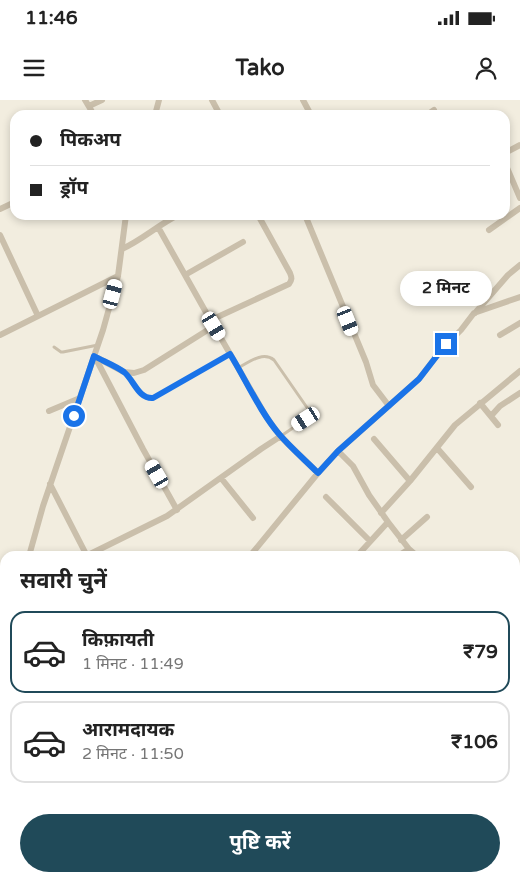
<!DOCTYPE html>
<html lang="hi">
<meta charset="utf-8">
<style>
body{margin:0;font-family:"Varela Round","Noto Sans Devanagari",sans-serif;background:#f2f2f2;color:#222;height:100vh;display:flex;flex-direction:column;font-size:19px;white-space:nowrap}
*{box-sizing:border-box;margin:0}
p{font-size:16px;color:#767676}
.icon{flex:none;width:28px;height:28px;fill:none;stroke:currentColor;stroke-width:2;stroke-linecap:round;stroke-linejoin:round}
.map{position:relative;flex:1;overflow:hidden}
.drawer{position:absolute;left:0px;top:451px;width:520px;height:331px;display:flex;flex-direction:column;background:#fff;border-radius:15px 15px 0 0;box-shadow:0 2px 8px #0003}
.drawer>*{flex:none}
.banner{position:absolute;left:10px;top:10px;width:500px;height:110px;border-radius:15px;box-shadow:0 2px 8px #0003;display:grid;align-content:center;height:110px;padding:0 20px;background:#fff}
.end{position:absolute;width:22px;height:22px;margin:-11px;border:6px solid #1a73e8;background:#fff;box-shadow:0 0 0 2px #fff}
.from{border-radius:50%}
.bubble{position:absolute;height:35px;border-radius:18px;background:#fff;box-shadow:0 2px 8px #0003;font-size:16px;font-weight:700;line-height:35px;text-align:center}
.car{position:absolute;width:15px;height:30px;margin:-15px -8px;border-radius:6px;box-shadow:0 0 4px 1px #0007;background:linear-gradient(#fff 24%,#345 0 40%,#fff 0 76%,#345 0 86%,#fff 0)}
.banner b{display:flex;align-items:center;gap:18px;height:48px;font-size:19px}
.banner b+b{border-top:1px solid #e0e0e0}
.banner i{width:12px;height:12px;background:#222}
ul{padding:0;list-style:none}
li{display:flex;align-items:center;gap:15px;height:82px;margin:0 10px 8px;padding:0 10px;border:2px solid #e0e0e0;border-radius:15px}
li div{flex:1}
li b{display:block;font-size:19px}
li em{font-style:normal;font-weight:700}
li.active{border-color:#204a59}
li>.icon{width:45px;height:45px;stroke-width:1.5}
h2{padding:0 20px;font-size:22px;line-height:60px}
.action{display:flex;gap:10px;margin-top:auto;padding:10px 20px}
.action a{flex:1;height:58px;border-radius:30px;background:#204a59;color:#fff;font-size:20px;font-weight:700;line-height:58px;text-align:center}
.status{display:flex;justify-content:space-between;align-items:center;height:35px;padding:0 25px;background:#fff;direction:ltr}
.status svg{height:14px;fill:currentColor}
header{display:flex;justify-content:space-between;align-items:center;height:65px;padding:0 20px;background:#fff;font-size:22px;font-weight:700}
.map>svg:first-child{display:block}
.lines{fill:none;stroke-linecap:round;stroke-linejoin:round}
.service{stroke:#cabfab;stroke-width:3}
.minor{stroke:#cabfab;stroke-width:6}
.primary{stroke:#7a6c5c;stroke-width:10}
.route{stroke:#1a73e8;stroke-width:6}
</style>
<div class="status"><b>11:46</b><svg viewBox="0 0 49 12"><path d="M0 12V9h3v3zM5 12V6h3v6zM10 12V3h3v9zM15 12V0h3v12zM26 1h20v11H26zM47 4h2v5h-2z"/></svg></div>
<header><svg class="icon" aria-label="menu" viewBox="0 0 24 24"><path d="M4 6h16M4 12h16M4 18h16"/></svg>Tako<svg class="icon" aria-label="person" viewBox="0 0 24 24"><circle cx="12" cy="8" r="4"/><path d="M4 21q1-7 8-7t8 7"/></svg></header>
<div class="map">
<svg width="520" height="782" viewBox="0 0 520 782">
<rect width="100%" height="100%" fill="#f2eddf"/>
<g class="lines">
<path class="service" d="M54 247 61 252H63L98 245
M238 268C249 262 263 251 274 260L308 309 309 314 306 319 281 336
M124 272C132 282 140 298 153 298L230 254
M0 545 5 544"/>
<path class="minor" d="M85 0 94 15
M212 0 220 15
M303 0 311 15
M89 6 102 0
M155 15 159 0
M427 15 434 10
M505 53 520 45
M505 63 520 98
M0 109 15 102
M305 115 366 262 373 285 389 306
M158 127 212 223
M489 130 520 108
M0 135 38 216
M122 149C142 140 158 125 178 115
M185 175 243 142
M475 213 508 175 520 165
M211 220 289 184C292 180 292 178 290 173L258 115
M0 235 118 176
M500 235 520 223
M94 256 124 272 134 273 144 270 214 226 267 318 278 333 286 342 318 373
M95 257 143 349 177 410
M480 303 498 325
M49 311 80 298
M491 316 500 306 520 293
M374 339 410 381
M437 348 471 387
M338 351 353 366 369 395 388 422 409 449 417 456
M221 378 253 418
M50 384 87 456
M326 397 370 441
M381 413 410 381 455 325 520 271
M401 440 427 417
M29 456 43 406 103 230 118 176 126 115
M86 456 167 416 261 349 281 336
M250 456 318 373 338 351 419 279 442 249 461 230 474 213 520 197
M357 456 388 422
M398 456 409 449
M0 472 5 483
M0 502 5 503
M515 542 520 552
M0 562 5 547
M515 607 520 601
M515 665 520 660
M515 746 520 745
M135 778 137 782
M301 778 304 782
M412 781 422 778
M382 782 393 778"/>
<path class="primary" d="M515 527 520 522
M263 782 268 778"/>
</g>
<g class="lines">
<path class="route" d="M74 316 94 256C103 261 116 266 124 272 134 280 138 299 153 298L230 254C246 280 260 312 279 334 291 348 305 360 318 373L338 351 419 279 446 244"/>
</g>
</svg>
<i class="end from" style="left:74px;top:316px"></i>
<i class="end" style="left:446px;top:244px"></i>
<div class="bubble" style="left:400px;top:171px;width:92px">2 मिनट</div>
<i class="car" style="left:113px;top:194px;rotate:15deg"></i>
<i class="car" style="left:348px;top:221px;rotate:158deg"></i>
<i class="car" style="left:214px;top:226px;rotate:149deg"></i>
<i class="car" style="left:306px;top:319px;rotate:237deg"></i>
<i class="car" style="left:157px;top:374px;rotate:330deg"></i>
<div class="banner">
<b><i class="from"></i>पिकअप</b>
<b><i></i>ड्रॉप</b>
</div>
<section class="drawer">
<h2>सवारी चुनें</h2>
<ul>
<li class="active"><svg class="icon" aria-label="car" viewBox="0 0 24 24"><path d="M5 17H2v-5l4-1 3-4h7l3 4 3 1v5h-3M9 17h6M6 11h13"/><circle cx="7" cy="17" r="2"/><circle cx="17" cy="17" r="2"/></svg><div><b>किफ़ायती</b><p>1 मिनट · 11:49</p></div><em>₹79</em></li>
<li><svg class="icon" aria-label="car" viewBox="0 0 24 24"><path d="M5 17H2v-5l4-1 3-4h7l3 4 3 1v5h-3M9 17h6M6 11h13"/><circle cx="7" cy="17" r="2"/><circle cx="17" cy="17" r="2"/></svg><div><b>आरामदायक</b><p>2 मिनट · 11:50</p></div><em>₹106</em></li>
</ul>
<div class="action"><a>पुष्टि करें</a></div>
</section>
</div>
